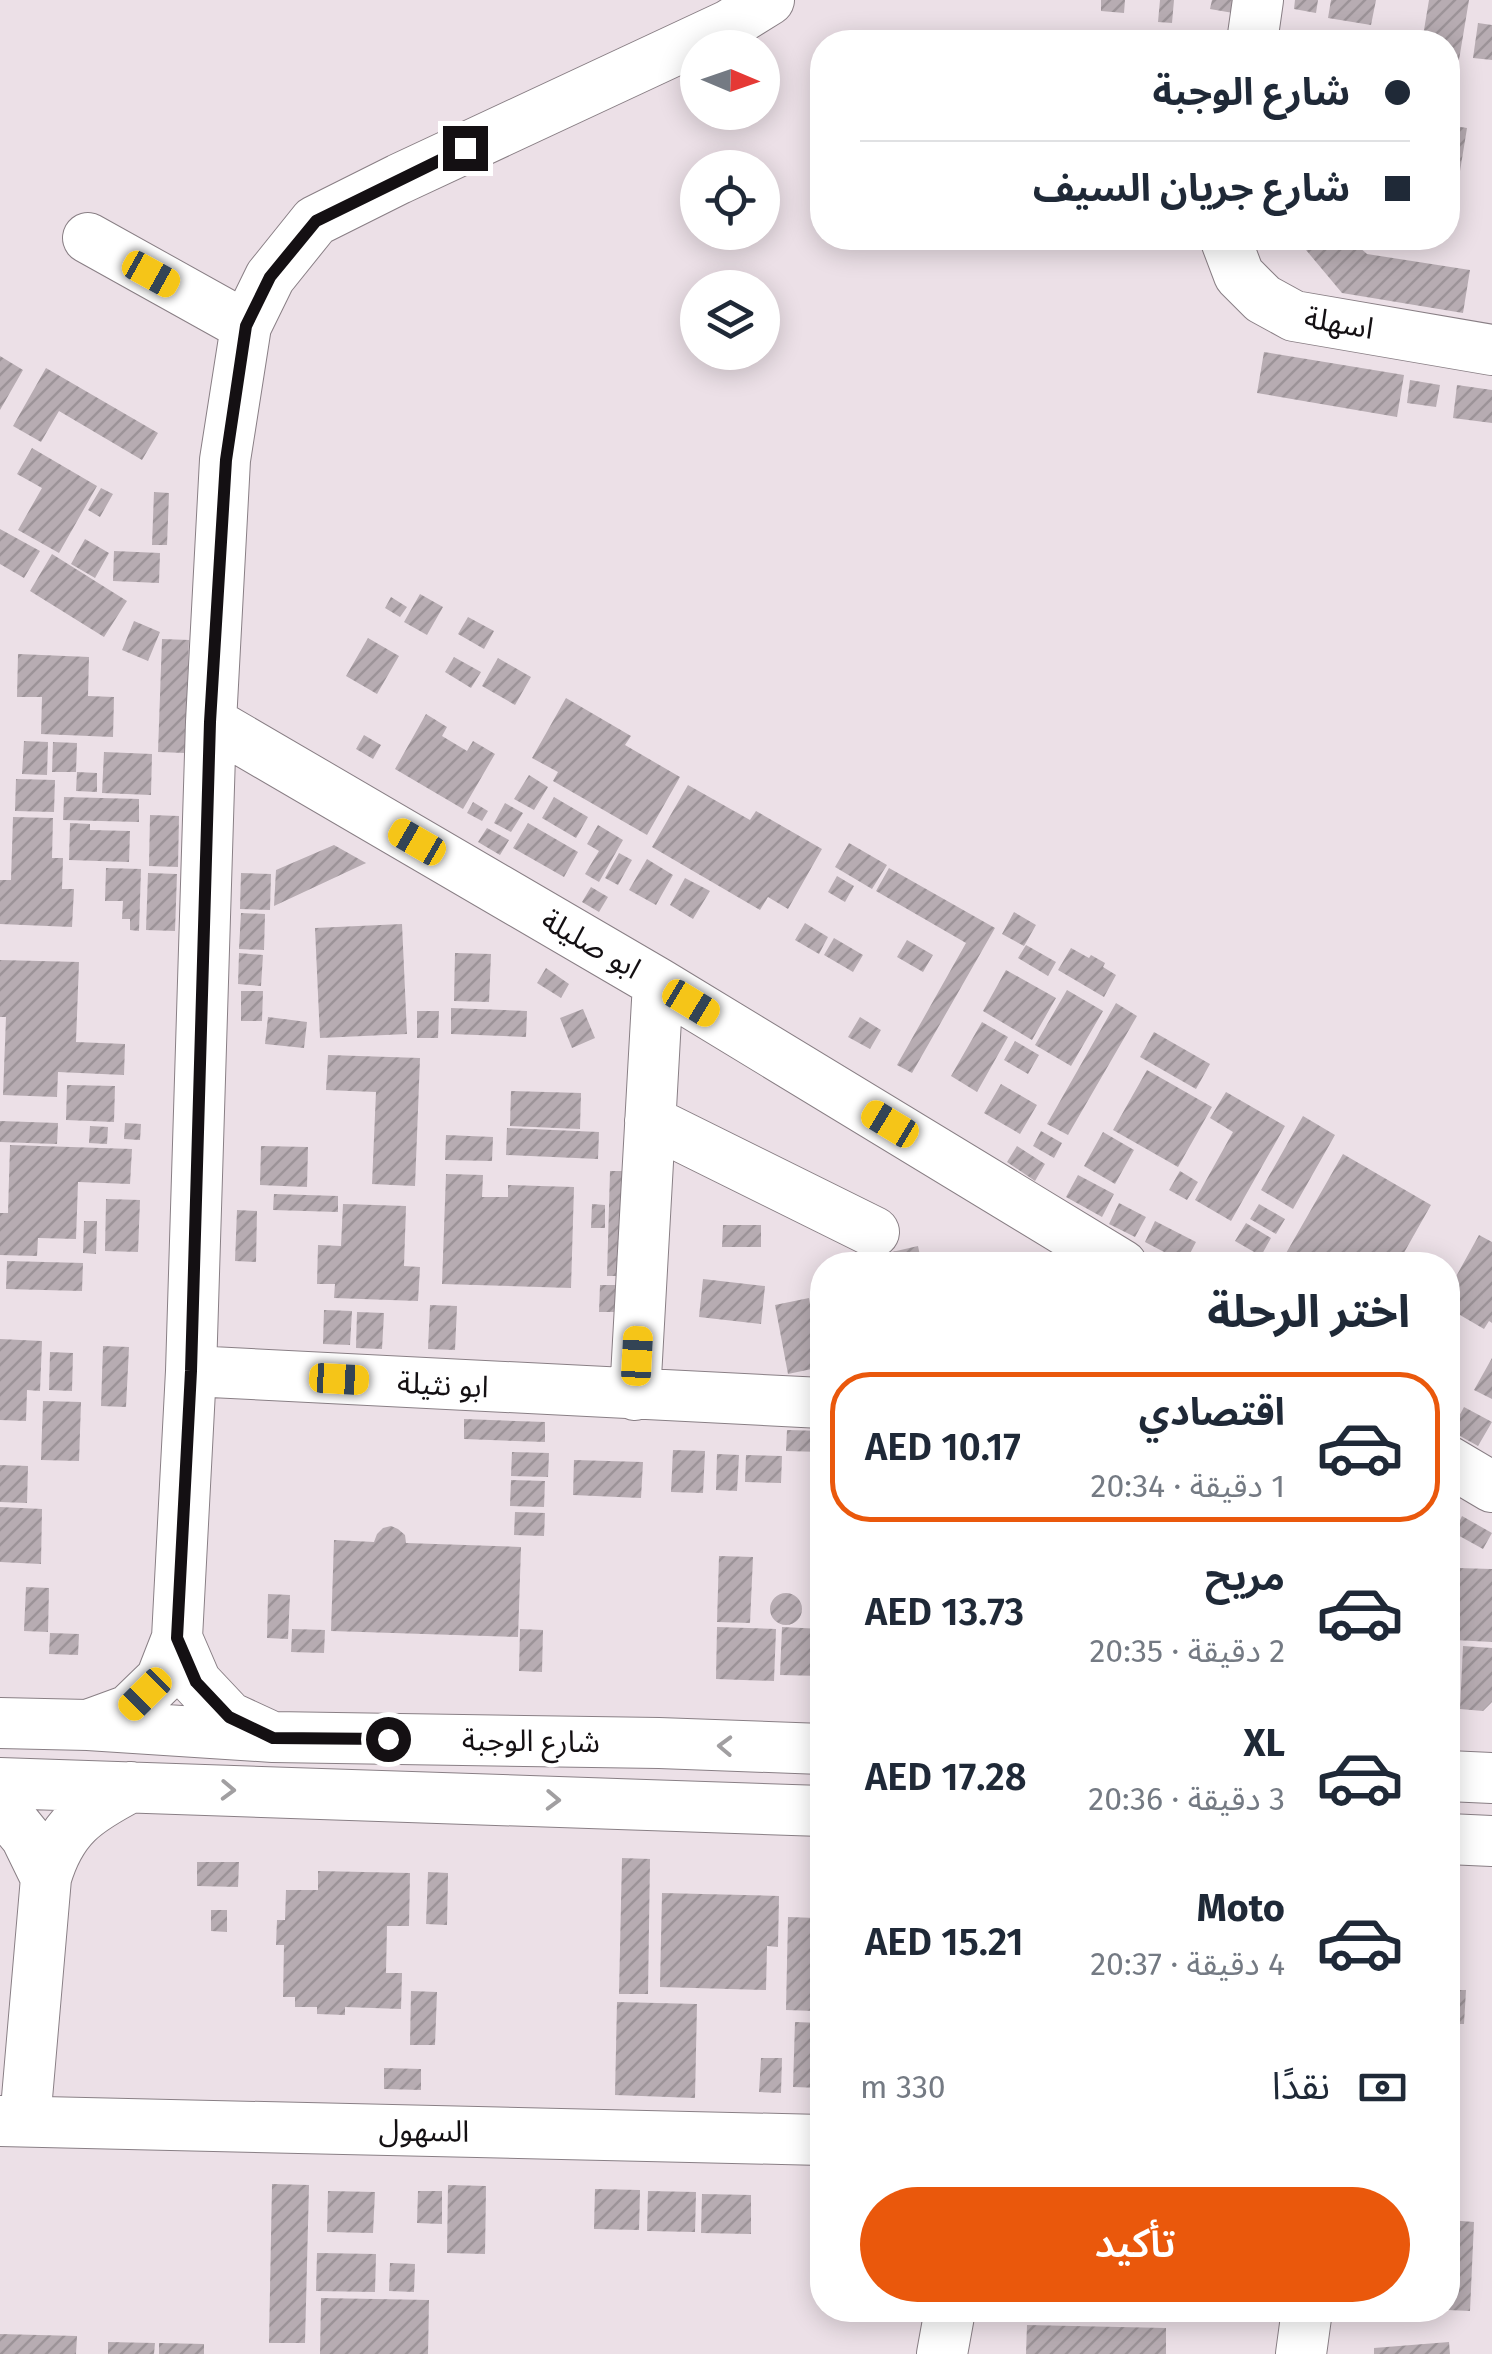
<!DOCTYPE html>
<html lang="ar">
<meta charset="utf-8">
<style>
body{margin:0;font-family:"Fira Sans","Noto Sans Arabic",sans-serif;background:#f2f2f3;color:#1f2937;direction:rtl;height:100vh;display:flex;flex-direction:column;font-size:38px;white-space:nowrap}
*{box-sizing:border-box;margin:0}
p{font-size:32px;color:#747a83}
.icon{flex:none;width:55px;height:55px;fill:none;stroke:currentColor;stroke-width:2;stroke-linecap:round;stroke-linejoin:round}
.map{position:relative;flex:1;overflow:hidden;direction:ltr}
.panel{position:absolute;left:810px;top:1252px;width:650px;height:1070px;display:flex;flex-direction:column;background:#fff;border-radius:40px;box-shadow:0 5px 25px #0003;direction:rtl}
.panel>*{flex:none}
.top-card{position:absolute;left:810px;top:30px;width:650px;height:220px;border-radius:40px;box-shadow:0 5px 25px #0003;direction:rtl;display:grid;align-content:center;height:220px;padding:0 50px;background:#fff}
.needle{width:65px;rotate:92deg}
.tools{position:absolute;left:680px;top:30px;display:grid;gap:20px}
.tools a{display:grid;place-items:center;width:100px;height:100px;border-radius:50%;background:#fff;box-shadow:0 5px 25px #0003;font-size:50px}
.end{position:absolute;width:45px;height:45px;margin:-22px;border:12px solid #141013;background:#fff;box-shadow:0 0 0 5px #fff}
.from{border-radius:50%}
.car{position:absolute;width:30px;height:60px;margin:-30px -15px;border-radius:12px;box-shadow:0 0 8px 2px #0007;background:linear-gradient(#f5c518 24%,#345 0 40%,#f5c518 0 76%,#345 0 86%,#f5c518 0)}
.top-card b{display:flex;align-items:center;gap:35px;height:95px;font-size:38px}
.top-card b+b{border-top:2px solid #e0e1e3}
.top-card i{width:25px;height:25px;background:#1f2937}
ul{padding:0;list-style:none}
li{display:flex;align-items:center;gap:30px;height:150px;margin:0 20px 15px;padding:0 30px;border:5px solid transparent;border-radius:40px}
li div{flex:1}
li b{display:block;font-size:38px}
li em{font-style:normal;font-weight:600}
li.active{border-color:#ea580c}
li>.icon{width:90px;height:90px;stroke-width:1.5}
h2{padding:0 50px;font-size:45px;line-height:120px}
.pay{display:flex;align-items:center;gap:25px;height:110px;padding:0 50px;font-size:38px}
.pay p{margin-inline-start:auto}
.primary-button{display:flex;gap:20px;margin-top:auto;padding:20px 50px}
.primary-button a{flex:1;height:115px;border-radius:60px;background:#ea580c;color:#fff;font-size:40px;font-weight:600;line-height:115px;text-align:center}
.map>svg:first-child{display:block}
.building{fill:url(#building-hatch)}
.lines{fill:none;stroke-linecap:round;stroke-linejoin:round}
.minor-casing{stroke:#897f85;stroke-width:52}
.minor{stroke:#fff;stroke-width:50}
.oneway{stroke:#a19fa1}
.route{stroke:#141013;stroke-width:12}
.labels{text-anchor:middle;stroke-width:8;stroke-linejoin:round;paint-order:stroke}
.street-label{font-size:30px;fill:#141013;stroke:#fff}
</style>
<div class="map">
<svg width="1492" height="2354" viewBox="0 0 1492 2354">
<defs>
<pattern id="building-hatch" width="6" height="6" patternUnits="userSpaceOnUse" patternTransform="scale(2.5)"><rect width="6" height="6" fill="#b7acb2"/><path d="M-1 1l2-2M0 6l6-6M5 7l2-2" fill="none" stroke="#9c9398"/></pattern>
</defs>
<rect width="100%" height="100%" fill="#ece0e7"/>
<path class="building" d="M1101 0H1125L1124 13 1101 11Z
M1160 0H1174L1172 23 1158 22Z
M1212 0H1241L1239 14 1210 9Z
M1295 0H1318L1316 13 1294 9Z
M1331 0H1376L1371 25 1328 18Z
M1429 0H1469L1459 60 1448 58V42H1422Z
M1478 23 1492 25V60L1473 58Z
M1448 125 1467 128 1450 233H1448Z
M1296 238H1349L1367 254 1470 270 1463 313 1342 293Z
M1264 352 1404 375 1397 417 1257 393Z
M0 356 23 370 0 410Z
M46 368 158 433 142 460 59 411 41 442 13 426Z
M1410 380 1440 385 1436 407 1407 403Z
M1457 385 1492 390V423L1453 418Z
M32 448 97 486 59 553 18 530 42 488 17 474Z
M101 488 113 494 100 517 88 510Z
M154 492 169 493 167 545H152Z
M0 529 40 551 24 578 0 564Z
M85 539 109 553 95 578 71 564Z
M114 551 160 553 159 583 113 581Z
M52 554 127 601 104 637 30 591Z
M420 594 443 607 427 635 404 622Z
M391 597 407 607 400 617 385 608Z
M468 617 494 631 484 649 458 634Z
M134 621 160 632 148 661 122 650Z
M368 638 399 656 377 694 346 676Z
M162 639 189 640 185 753 158 752Z
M18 654 89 657 88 696 114 697 113 737 41 734 42 697H17Z
M454 657 481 672 471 688 445 672Z
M498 658 531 677 515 705 482 686Z
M566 698 631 736 625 745 680 777 647 835 553 781 558 772 532 758Z
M426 714 447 727 442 736 467 751 473 741 495 754 463 809 395 769Z
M364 735 381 745 373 759 356 749Z
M24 741 48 742 47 775 22 774Z
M53 742 77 743 76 772H52Z
M104 752 152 754 151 795 102 793Z
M77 772 97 773V792L76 791Z
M529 775 548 787 534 810 514 799Z
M16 779 55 780 54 812 15 811Z
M688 785 750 820 756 811 822 849 788 909 768 897 760 910 652 847Z
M64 797 139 799V822L63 820Z
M554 797 588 817 576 838 542 818Z
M473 802 488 811 482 821 467 813Z
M505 803 523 813 511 832 494 823Z
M150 815 179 816 178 867 149 866Z
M13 817 53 818 52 858H63L62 889H74L72 927 0 924V880H11Z
M70 823 90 824V830L130 831 129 862 69 860Z
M528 823 578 852 564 877 513 848Z
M598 825 623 840 599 882 585 874 599 851 587 844Z
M487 828 509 840 500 855 478 842Z
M849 843 887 865 872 889 835 867Z
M334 845 366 863 274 906 276 870Z
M619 853 632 860 618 885 605 878Z
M647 859 673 875 656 905 629 890Z
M106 868 141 869 139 931 130 930V919H122L123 901H105Z
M889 868 995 928 912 1073 897 1065 966 943 876 891Z
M148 873 177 874 175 931 146 930Z
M241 873 271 874 270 910 240 909Z
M837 876 854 886 845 902 828 892Z
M685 878 710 891 693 919 670 905Z
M591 887 608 897 599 912 582 902Z
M1014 912 1036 925 1024 946 1002 934Z
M241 913 265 914 264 950 239 949Z
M805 923 828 937 819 954 795 940Z
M402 924 407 1034 320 1038 315 928Z
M834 938 863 955 853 972 824 955Z
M907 940 933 955 923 972 897 957Z
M1026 945 1056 962 1048 976 1018 958Z
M1071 948 1089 958 1091 955 1105 963 1103 967 1116 975 1104 997 1058 970Z
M239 953 263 955 261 986 238 984Z
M455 953 491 954 489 1002 454 1001Z
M0 960 79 962 76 1042 125 1044 124 1075 58 1072 57 1097 3 1095 6 1017H0Z
M546 968 569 984 561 998 537 983Z
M1006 970 1056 998 1032 1040 983 1011Z
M1067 990 1103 1011 1071 1066 1035 1045Z
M241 991H263L262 1021H241Z
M1116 1003 1137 1016 1068 1135 1047 1124Z
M451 1008 527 1011 526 1037 451 1034Z
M583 1009 595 1038 572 1048 560 1018Z
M417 1011H439L438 1038H417Z
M268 1017 307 1022 304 1048 265 1044Z
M860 1017 881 1030 870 1049 848 1037Z
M982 1022 1008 1037 977 1092 951 1076Z
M1154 1032 1210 1064 1196 1089 1140 1057Z
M1015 1041 1039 1055 1028 1074 1004 1060Z
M328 1055 420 1058 415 1186 372 1184 376 1092 326 1090Z
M1147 1070 1212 1107 1178 1167 1113 1130Z
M1001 1084 1037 1105 1020 1134 984 1113Z
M67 1085 115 1086 114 1122 66 1120Z
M511 1091 581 1093 580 1129 510 1126Z
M1226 1092 1285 1126 1231 1221 1195 1200 1233 1132 1210 1118Z
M1303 1116 1335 1135 1293 1209 1261 1190Z
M0 1121 58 1123 57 1144 0 1142Z
M125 1123 141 1124 140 1140 124 1139Z
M90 1126 108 1127 107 1144 89 1143Z
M507 1128 599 1132 598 1159 506 1155Z
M1041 1131 1062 1143 1054 1158 1033 1146Z
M1103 1132 1134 1150 1115 1184 1084 1166Z
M446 1135 493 1137 492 1161 445 1160Z
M10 1145 132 1149 130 1184 78 1182 76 1239 38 1238 37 1256 0 1255V1213H8Z
M261 1146 308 1147 307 1187 260 1185Z
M1017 1146 1045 1164 1035 1181 1007 1162Z
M1343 1154 1431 1205 1397 1265H1303L1285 1255Z
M610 1171H626L623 1276H607Z
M1180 1171 1198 1182 1187 1200 1169 1190Z
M446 1174 483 1175 482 1197H508V1185L574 1187 571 1288 442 1284Z
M1078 1175 1114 1194 1102 1217 1066 1197Z
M274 1194 338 1196V1212L273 1210Z
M106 1199 140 1200 138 1252 105 1251Z
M1119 1203 1146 1217 1135 1237 1109 1224Z
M343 1204 406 1206 404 1266 420 1267 418 1301 334 1298 335 1284H317L318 1245 341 1246Z
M592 1204 605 1205V1228H591Z
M1259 1204 1285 1219 1276 1234 1250 1219Z
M237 1210 257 1211 256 1262 235 1261Z
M84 1221H97L96 1254 83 1253Z
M1155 1221 1196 1242 1185 1263 1145 1242Z
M1246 1223 1271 1238 1261 1256 1235 1241Z
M723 1225H761V1247H722Z
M1479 1235 1492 1242V1323L1489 1321 1484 1329 1448 1308V1291Z
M918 1246 922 1265H844V1263Z
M7 1261 83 1263 82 1291 6 1289Z
M703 1279 765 1286 761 1324 699 1317Z
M600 1285H618V1312H599Z
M809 1298 821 1367 788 1374 775 1305Z
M430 1305 457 1306 455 1350 428 1349Z
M324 1310 352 1311 350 1345 323 1344Z
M357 1312 384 1313 382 1349 356 1348Z
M0 1339 42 1341 40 1391 27 1390 26 1421 0 1420Z
M103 1346 129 1347 126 1407 101 1406Z
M50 1352 73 1353 72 1391 49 1390Z
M1492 1358V1399L1474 1390Z
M1448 1394 1460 1401 1448 1423Z
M43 1401 81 1402 79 1461 41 1460Z
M1464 1407 1492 1422 1478 1446 1451 1431Z
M464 1419 545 1422V1442L464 1439Z
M787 1430 822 1431V1452L786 1451Z
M673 1450 705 1451 703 1493 671 1492Z
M512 1452 549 1453 548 1477 511 1476Z
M717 1454 739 1455 737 1491 716 1490Z
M746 1455 782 1456 781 1483 745 1482Z
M574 1460 643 1462 641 1498 573 1495Z
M0 1465 28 1466 27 1503 0 1502Z
M511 1480 545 1481 544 1507 510 1506Z
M0 1507 42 1509 41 1564 0 1562Z
M515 1512 545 1513 544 1536 514 1535Z
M1462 1516 1492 1533 1483 1549 1454 1533Z
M391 1526 398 1529 405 1535 406 1543 521 1547 518 1637 331 1631 334 1540 374 1542 377 1534 383 1528Z
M719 1556 753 1557 750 1623 717 1622Z
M1457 1568 1492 1569V1642L1454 1640Z
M26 1587 49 1588 48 1632 24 1631Z
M770 1609a16 16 0 1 1 32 0a16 16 0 1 1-32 0Z
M268 1594 290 1595 288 1639 267 1638Z
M717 1627 776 1629 774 1681 716 1679Z
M782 1627 822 1629 821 1676 780 1675Z
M292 1629 325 1630 324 1653 291 1652Z
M520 1629 543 1630 542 1672 519 1671Z
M50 1633 79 1634 78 1655 49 1654Z
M1463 1646 1492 1648V1702L1483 1711 1460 1709Z
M1448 1647 1458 1648 1455 1708H1448Z
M622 1858 650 1859 648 1994H619Z
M197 1862H239L238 1887 197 1886Z
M318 1871 410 1873 409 1926H387L386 1973H402L401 2009 345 2007V2015L317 2014V2007H295V1997H283L284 1945H276L277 1920H285L286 1890H318Z
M428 1872 448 1873 447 1925 426 1924Z
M662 1893 779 1896 778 1947 767 1946 766 1990 660 1987Z
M211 1910H227V1932L211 1931Z
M788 1917 816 1918 814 2011 786 2010Z
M1448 1990H1466L1464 2024H1448Z
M411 1991 437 1992 435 2045H410Z
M617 2002 697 2004 695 2098 615 2095Z
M795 2022 822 2023V2088L793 2087Z
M761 2058H782L781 2093 759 2092Z
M384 2068 421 2069V2090L384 2089Z
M272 2184 309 2185 305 2343H269Z
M448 2185 486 2186 485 2254 447 2253Z
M595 2189 640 2190 639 2230 594 2229Z
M328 2191 375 2192 373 2233 327 2232Z
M418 2191H442V2224L417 2223Z
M648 2191 696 2192 695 2232 647 2231Z
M702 2194 751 2195V2234L701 2233Z
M1448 2220 1474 2222 1470 2311 1448 2310Z
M317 2253 376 2254 375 2292 316 2291Z
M390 2263 415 2264 414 2292 389 2291Z
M321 2298 429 2300 428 2354H320Z
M1027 2325 1166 2328V2354H1026Z
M0 2334 77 2336 76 2354H0Z
M108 2342 155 2343 154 2354H108Z
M1449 2342 1450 2354H1374V2348Z
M159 2343 204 2344V2354H159Z"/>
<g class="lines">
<defs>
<path id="minor" d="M1252 42 1258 0
M88 238 246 326
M1225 238 1239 275 1263 299 1294 316 1492 350
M211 722 658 983 1122 1265
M650 1121 874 1232
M191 1371 822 1403
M635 1395 658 983
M1448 1461 1492 1487
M177 1638 196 1682 229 1717 268 1735
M0 1723 88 1725 273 1737 659 1743 822 1749
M88 1725 129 1710 161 1679 177 1638 191 1371 211 722 225 460 246 326 270 277 315 221 399 179 729 25 769 0
M1448 1776 1492 1778
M0 1783 822 1811
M0 1805 26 1837 46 1878
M1448 1839 1492 1841
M0 2121 822 2140
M25 2121 46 1878C61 1827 85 1811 131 1787
M942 2354 950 2310
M1301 2354 1307 2310"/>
</defs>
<use href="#minor" class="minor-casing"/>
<use href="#minor" class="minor"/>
</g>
<defs><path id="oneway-chevron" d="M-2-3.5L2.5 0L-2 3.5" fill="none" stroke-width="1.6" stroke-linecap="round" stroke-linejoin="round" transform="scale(2.5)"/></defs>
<g class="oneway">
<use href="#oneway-chevron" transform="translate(725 1746) rotate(-178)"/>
<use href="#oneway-chevron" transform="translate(228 1790) rotate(2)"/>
<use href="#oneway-chevron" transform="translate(553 1800) rotate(2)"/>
</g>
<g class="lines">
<path class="route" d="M388 1739 273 1738 229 1717 196 1682 177 1638 191 1371 210 722 226 460 246 326 270 277 316 221 465 148"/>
</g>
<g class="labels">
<g class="street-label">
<text transform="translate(1339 323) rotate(10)" y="10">اسهلة</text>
<text transform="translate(591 944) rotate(30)" y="10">ابو صليلة</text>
<text transform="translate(443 1385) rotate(3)" y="10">ابو نثيلة</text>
<text transform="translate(531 1741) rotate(1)" y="10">شارع الوجبة</text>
<text transform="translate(424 2131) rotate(1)" y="10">السهول</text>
</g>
</g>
</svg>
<div class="tools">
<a><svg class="needle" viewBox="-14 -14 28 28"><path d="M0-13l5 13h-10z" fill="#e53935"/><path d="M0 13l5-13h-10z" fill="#747a83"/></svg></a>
<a><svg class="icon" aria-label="locate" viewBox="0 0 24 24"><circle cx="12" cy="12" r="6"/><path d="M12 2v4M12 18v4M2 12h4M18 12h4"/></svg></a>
<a><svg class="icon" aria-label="layers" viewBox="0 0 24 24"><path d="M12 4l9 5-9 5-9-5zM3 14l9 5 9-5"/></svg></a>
</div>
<i class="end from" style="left:388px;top:1739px"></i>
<i class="end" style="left:465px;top:148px"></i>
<i class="car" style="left:151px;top:274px;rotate:119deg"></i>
<i class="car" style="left:417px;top:842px;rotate:300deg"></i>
<i class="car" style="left:691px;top:1003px;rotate:121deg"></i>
<i class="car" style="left:890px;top:1124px;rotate:301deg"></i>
<i class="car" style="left:637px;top:1356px;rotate:3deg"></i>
<i class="car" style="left:339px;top:1379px;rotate:93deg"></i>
<i class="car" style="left:145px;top:1694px;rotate:225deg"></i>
<div class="top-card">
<b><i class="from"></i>شارع الوجبة</b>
<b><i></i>شارع جريان السيف</b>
</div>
<section class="panel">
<h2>اختر الرحلة</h2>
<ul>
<li class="active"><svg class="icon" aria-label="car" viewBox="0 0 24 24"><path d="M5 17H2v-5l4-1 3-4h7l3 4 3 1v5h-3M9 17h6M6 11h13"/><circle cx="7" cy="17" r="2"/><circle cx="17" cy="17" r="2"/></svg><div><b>اقتصادي</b><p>1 دقيقة · 20:34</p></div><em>AED 10.17</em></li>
<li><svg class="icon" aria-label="car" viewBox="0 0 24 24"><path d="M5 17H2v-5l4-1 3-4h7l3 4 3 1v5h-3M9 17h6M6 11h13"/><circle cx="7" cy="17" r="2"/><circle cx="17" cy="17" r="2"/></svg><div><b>مريح</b><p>2 دقيقة · 20:35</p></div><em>AED 13.73</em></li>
<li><svg class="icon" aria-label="car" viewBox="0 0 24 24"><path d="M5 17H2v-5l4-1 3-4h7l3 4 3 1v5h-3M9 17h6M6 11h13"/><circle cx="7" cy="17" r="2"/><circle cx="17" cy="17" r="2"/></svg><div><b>XL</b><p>3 دقيقة · 20:36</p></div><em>AED 17.28</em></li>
<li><svg class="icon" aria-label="car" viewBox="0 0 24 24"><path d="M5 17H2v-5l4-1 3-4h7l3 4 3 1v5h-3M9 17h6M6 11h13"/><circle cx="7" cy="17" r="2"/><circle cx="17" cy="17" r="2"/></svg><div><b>Moto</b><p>4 دقيقة · 20:37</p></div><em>AED 15.21</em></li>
</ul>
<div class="pay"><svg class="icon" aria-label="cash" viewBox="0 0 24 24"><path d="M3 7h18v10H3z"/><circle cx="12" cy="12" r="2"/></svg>نقدًا<p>330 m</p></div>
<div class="primary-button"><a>تأكيد</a></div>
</section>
</div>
